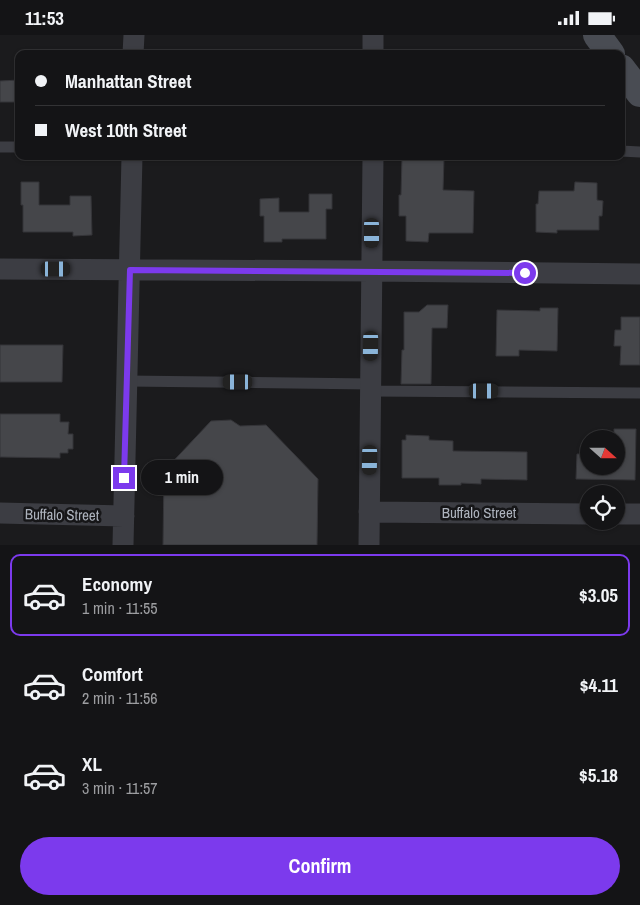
<!DOCTYPE html>
<meta charset="utf-8">
<style>
body{margin:0;font-family:"Archivo Narrow",sans-serif;background:#1d1d1f;color:#f1f3f6;height:100vh;display:flex;flex-direction:column;font-size:19px;white-space:nowrap}
*{box-sizing:border-box;margin:0}
p{font-size:16px;color:#9d9ea1}
.icon{flex:none;width:28px;height:28px;fill:none;stroke:currentColor;stroke-width:2;stroke-linecap:round;stroke-linejoin:round}
.map{position:relative;height:510px;overflow:hidden}
.panel{display:flex;flex-direction:column;background:#141416;flex:1}
.panel>*{flex:none}
.banner{position:absolute;left:15px;top:15px;width:610px;height:110px;border-radius:10px;box-shadow:0 1px 4px #0004,0 0 0 1px #333335;display:grid;align-content:center;height:110px;padding:0 20px;background:#141416}
.needle{width:32px;rotate:111deg}
.controls{position:absolute;left:580px;top:395px;display:grid;gap:10px}
.controls a{display:grid;place-items:center;width:45px;height:45px;border-radius:50%;background:#141416;box-shadow:0 1px 4px #0004,0 0 0 1px #333335;font-size:25px}
.end{position:absolute;width:22px;height:22px;margin:-11px;border:6px solid #7c3aed;background:#fff;box-shadow:0 0 0 2px #fff}
.from{border-radius:50%}
.bubble{position:absolute;height:35px;border-radius:18px;background:#141416;box-shadow:0 1px 4px #0004,0 0 0 1px #333335;font-size:16px;font-weight:800;line-height:35px;text-align:center}
.car{position:absolute;width:15px;height:30px;margin:-15px -8px;border-radius:6px;box-shadow:0 0 4px 1px #0007;background:linear-gradient(#222 24%,#8ab4d8 0 40%,#222 0 76%,#8ab4d8 0 86%,#222 0)}
.banner b{display:flex;align-items:center;gap:18px;height:48px;font-size:19px}
.banner b+b{border-top:1px solid #333335}
.banner i{width:12px;height:12px;background:#f1f3f6}
ul{padding:9px 0 0;list-style:none}
li{display:flex;align-items:center;gap:15px;height:82px;margin:0 10px 8px;padding:0 10px;border:2px solid transparent;border-radius:10px}
li div{flex:1}
li b{display:block;font-size:19px}
li em{font-style:normal;font-weight:800}
li.current{border-color:#7c3aed}
li>.icon{width:45px;height:45px;stroke-width:1.5}
.button{display:flex;gap:10px;margin-top:auto;padding:10px 20px}
.button a{flex:1;height:58px;border-radius:30px;background:#7c3aed;color:#fff;font-size:20px;font-weight:800;line-height:58px;text-align:center}
.status{display:flex;justify-content:space-between;align-items:center;height:35px;padding:0 25px;background:#141416;direction:ltr}
.status svg{height:14px;fill:currentColor}
.map>svg:first-child{display:block}
.building{fill:#45464a;stroke:#353539}
.lines{fill:none;stroke-linecap:round;stroke-linejoin:round}
.lane{stroke:#3c3d43;stroke-width:11}
.street{stroke:#3c3d43;stroke-width:21}
.secondary{stroke:#494c53;stroke-width:28}
.route{stroke:#7c3aed;stroke-width:6}
.labels{text-anchor:middle;stroke-width:5;stroke-linejoin:round;paint-order:stroke}
.street-label{font-size:15px;fill:#adb3bd;stroke:#161618}
</style>
<div class="status"><b>11:53</b><svg viewBox="0 0 49 12"><path d="M0 12V9h3v3zM5 12V6h3v6zM10 12V3h3v9zM15 12V0h3v12zM26 1h20v11H26zM47 4h2v5h-2z"/></svg></div>
<div class="map">
<svg width="640" height="510" viewBox="0 0 640 510">
<rect width="100%" height="100%" fill="#1b1b1d"/>
<path class="building" d="M19 45V67H0V46Z
M402 123H444L443 155 474 156 473 198H429L428 207 406 206V181H399V160H401Z
M21 147H39V170H70V161H91L92 200 73 201V197H23V170H21Z
M575 147 597 148V165L603 166 602 181H599V195H557V198L536 197V169H538L539 156H574Z
M309 159H332V174H326V204H282V207H264V181H260V164L279 163V177H309Z
M427 270H448L447 293H432L431 349H401L402 315H404V277H419Z
M540 273H558L557 316 519 315V321H496L497 275 540 276Z
M621 282H640V330H620L621 311H614L615 295H621Z
M0 310H63L62 347H0Z
M0 379H60V387H69L68 399H73V414H68V418H60V423L0 422Z
M231 385 240 391 266 390 318 444 317 510H163L164 436 211 386Z
M614 394H636L635 445 576 444 577 419H583V407H589V431H616V404H614Z
M406 400 429 401V405L453 406V416L527 417V445L481 444V449L461 448V450H439V443H402V405H406Z"/>
<g class="lines">
<path class="lane" d="M0 112H19
M621 116 640 117
M127 346 371 349
M371 356 640 358"/>
<path class="street" d="M133 19 134 0
M373 19V0
M0 234 372 236 640 239
M369 477 589 479
M0 478 124 481
M616 479H640
M123 510 132 121
M369 510 373 121"/>
<path class="secondary" d="M597 0 611 19
M621 33 640 58"/>
</g>
<g class="lines">
<path class="route" d="M124 443 130 235 525 238"/>
</g>
<g class="labels">
<g class="street-label">
<text x="479" y="483">Buffalo Street</text>
<text transform="translate(62 480) rotate(1)" y="5">Buffalo Street</text>
</g>
</g>
</svg>
<div class="controls">
<a><svg class="needle" viewBox="-14 -14 28 28"><path d="M0-13l5 13h-10z" fill="#e53935"/><path d="M0 13l5-13h-10z" fill="#9d9ea1"/></svg></a>
<a><svg class="icon" aria-label="locate" viewBox="0 0 24 24"><circle cx="12" cy="12" r="6"/><path d="M12 2v4M12 18v4M2 12h4M18 12h4"/></svg></a>
</div>
<i class="end from" style="left:525px;top:238px"></i>
<i class="end" style="left:124px;top:443px"></i>
<div class="bubble" style="left:141px;top:425px;width:82px">1 min</div>
<i class="car" style="left:372px;top:198px;rotate:180deg"></i>
<i class="car" style="left:56px;top:234px;rotate:90deg"></i>
<i class="car" style="left:371px;top:311px;rotate:181deg"></i>
<i class="car" style="left:238px;top:347px;rotate:270deg"></i>
<i class="car" style="left:484px;top:356px;rotate:90deg"></i>
<i class="car" style="left:370px;top:425px;rotate:181deg"></i>
<div class="banner">
<b><i class="from"></i>Manhattan Street</b>
<b><i></i>West 10th Street</b>
</div>
</div>
<section class="panel">
<ul>
<li class="current"><svg class="icon" aria-label="car" viewBox="0 0 24 24"><path d="M5 17H2v-5l4-1 3-4h7l3 4 3 1v5h-3M9 17h6M6 11h13"/><circle cx="7" cy="17" r="2"/><circle cx="17" cy="17" r="2"/></svg><div><b>Economy</b><p>1 min · 11:55</p></div><em>$3.05</em></li>
<li><svg class="icon" aria-label="car" viewBox="0 0 24 24"><path d="M5 17H2v-5l4-1 3-4h7l3 4 3 1v5h-3M9 17h6M6 11h13"/><circle cx="7" cy="17" r="2"/><circle cx="17" cy="17" r="2"/></svg><div><b>Comfort</b><p>2 min · 11:56</p></div><em>$4.11</em></li>
<li><svg class="icon" aria-label="car" viewBox="0 0 24 24"><path d="M5 17H2v-5l4-1 3-4h7l3 4 3 1v5h-3M9 17h6M6 11h13"/><circle cx="7" cy="17" r="2"/><circle cx="17" cy="17" r="2"/></svg><div><b>XL</b><p>3 min · 11:57</p></div><em>$5.18</em></li>
</ul>
<div class="button"><a>Confirm</a></div>
</section>
